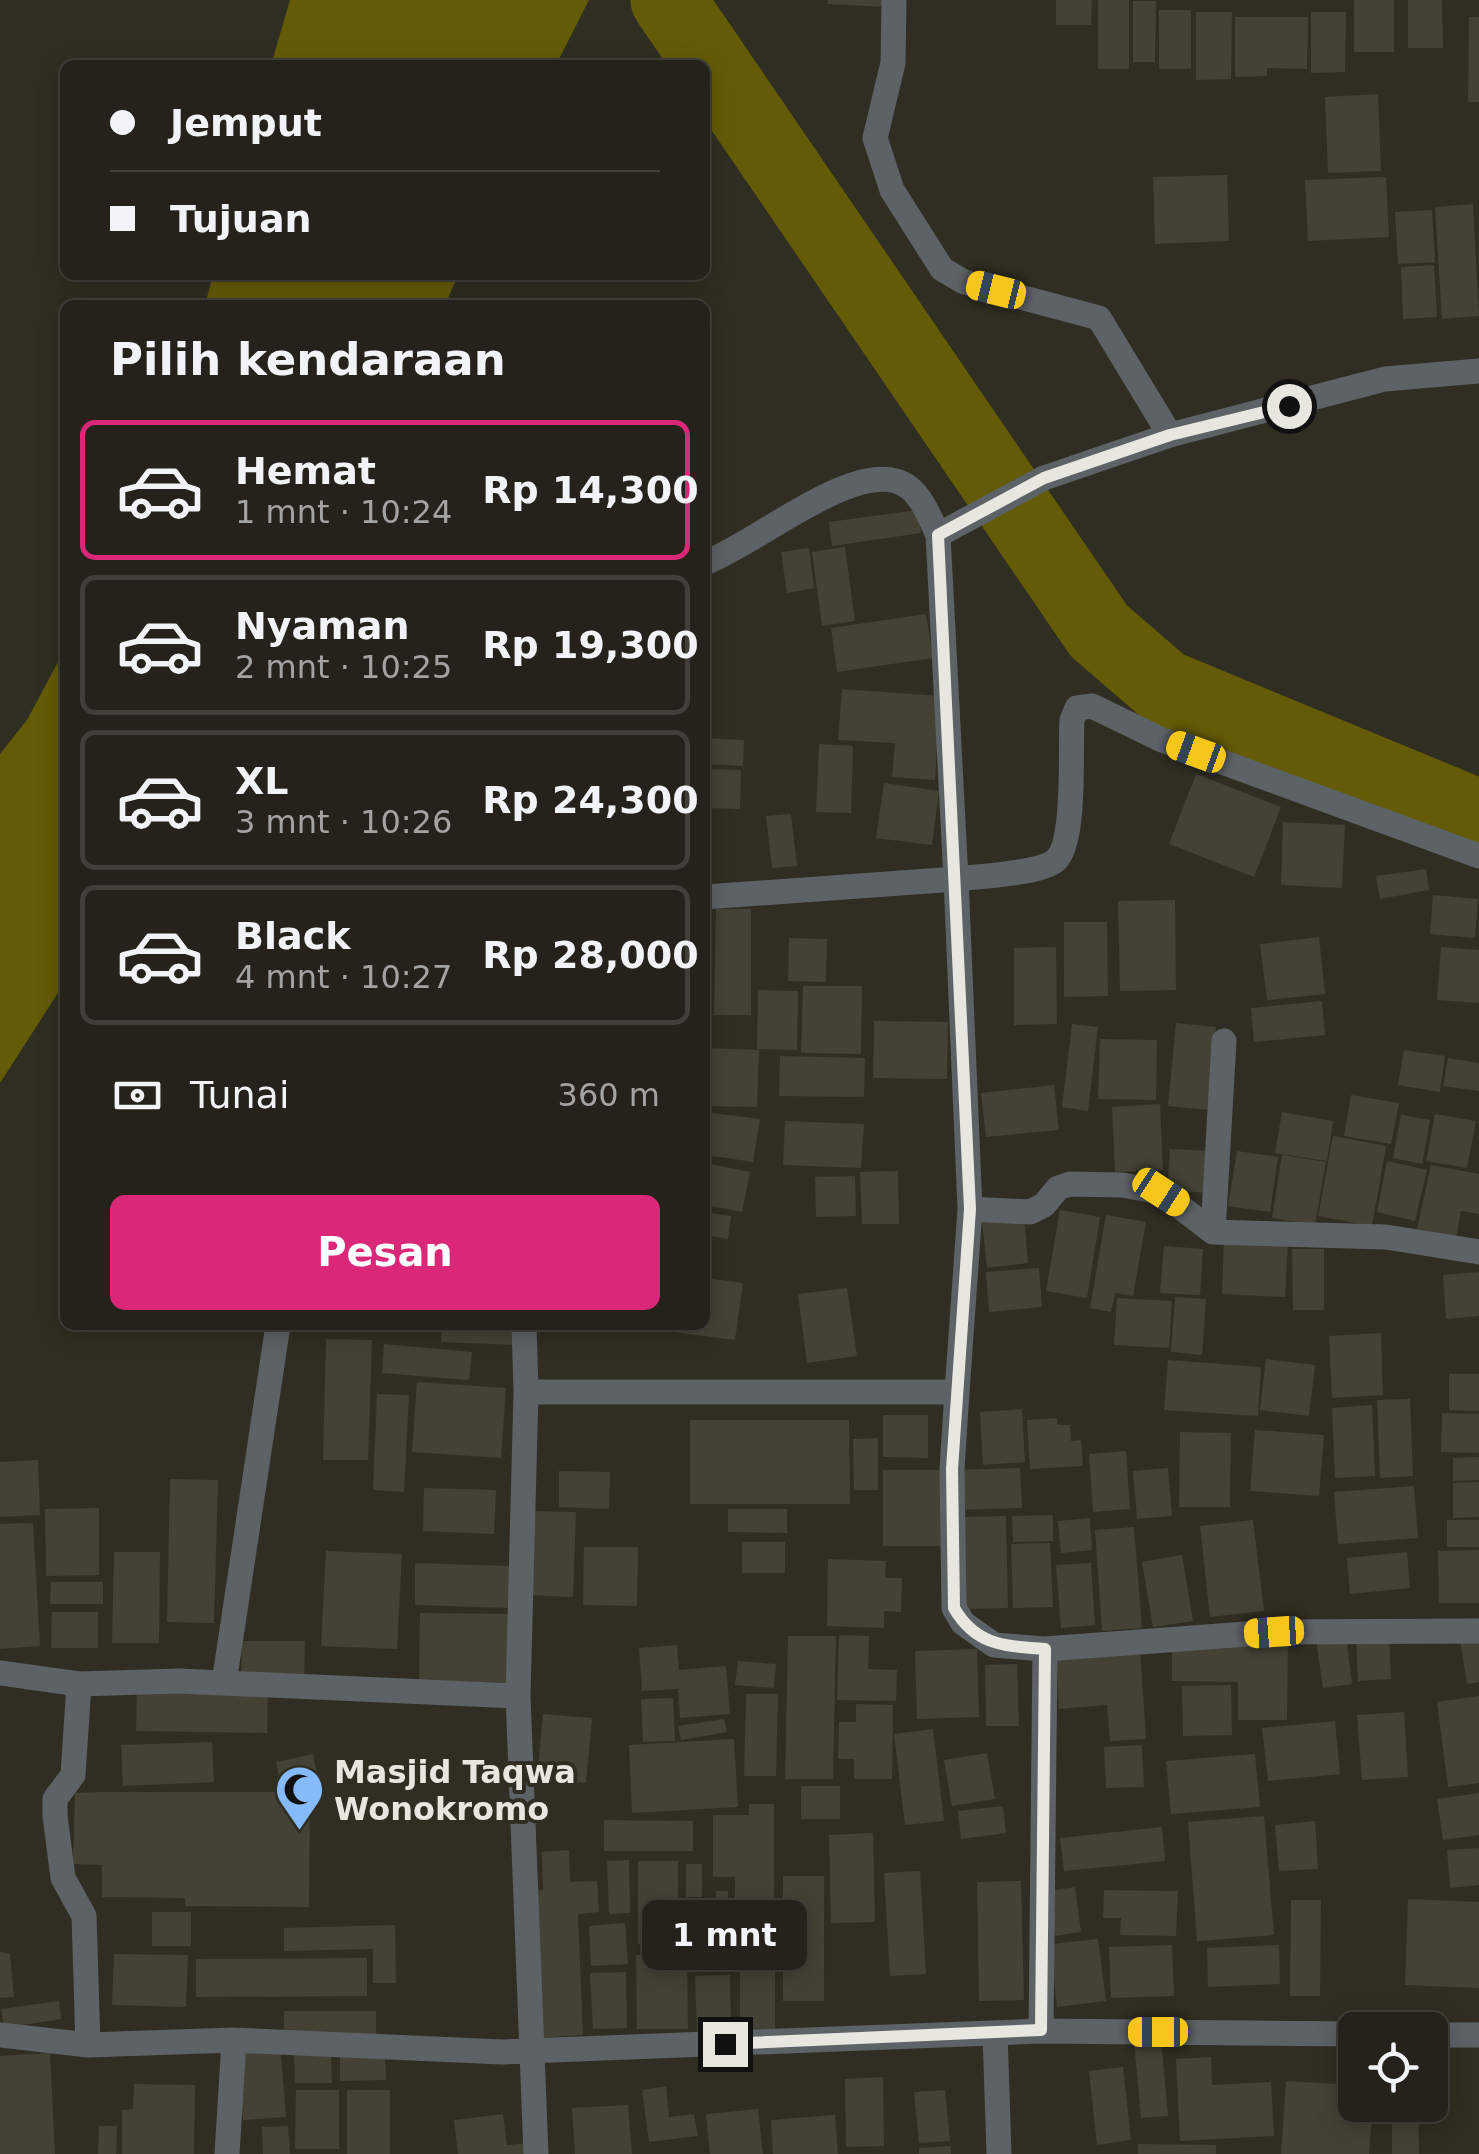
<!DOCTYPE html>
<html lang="id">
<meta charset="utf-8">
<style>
body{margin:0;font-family:"DejaVu Sans",sans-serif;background:#2c2a23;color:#f1f3f6;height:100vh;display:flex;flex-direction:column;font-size:38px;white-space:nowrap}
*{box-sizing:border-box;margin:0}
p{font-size:32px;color:#a3a4a2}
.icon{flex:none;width:55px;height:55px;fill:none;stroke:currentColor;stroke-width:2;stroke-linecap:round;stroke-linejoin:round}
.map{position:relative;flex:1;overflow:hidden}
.drawer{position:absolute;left:60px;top:300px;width:650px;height:1030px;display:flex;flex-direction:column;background:#24221a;border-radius:15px;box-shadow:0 5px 25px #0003,0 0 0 2px #413f39}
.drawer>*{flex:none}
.hud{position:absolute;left:60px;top:60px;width:650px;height:220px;border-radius:15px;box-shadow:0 5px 25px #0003,0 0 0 2px #413f39;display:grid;align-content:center;height:220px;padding:0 50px;background:#24221a}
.controls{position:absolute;left:1338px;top:2012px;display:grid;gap:20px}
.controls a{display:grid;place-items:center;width:110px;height:110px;border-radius:15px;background:#24221a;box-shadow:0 5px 25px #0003,0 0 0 2px #413f39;font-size:50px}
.end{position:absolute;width:45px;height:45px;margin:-22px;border:12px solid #e8e7df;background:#111;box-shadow:0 0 0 5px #111}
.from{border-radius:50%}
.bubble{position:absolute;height:70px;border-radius:15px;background:#24221a;box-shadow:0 5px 25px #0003,0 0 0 2px #413f39;font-size:32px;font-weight:700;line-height:70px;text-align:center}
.car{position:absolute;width:30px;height:60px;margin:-30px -15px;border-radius:12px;box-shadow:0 0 8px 2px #0007;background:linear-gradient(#f5c518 24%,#345 0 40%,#f5c518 0 76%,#345 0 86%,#f5c518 0)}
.hud b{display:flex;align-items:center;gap:35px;height:95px;font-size:38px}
.hud b+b{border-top:2px solid #413f39}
.hud i{width:25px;height:25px;background:#f1f3f6}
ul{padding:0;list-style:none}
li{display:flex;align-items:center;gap:30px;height:140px;margin:0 20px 15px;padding:0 30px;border:5px solid #413f39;border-radius:15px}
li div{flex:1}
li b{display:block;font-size:38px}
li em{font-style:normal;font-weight:700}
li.current{border-color:#db2777}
li>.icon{width:90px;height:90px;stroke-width:1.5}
h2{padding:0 50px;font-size:45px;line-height:120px}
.pay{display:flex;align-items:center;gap:25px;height:110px;padding:0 50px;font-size:38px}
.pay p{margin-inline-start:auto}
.action{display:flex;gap:20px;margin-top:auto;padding:20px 50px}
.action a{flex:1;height:115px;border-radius:15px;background:#db2777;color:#fff;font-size:40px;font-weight:700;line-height:115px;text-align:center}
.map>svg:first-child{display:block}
.water{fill:#645b06}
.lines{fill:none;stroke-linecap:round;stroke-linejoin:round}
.river{stroke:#645b06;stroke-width:75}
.building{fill:#444235}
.minor{stroke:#5d6267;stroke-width:25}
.route{stroke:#e8e7df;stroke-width:12}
.labels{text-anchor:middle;stroke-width:8;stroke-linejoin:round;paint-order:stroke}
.poi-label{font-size:32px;font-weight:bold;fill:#e8e7df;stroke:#302e22;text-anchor:start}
</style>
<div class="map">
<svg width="1479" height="2154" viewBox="0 0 1479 2154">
<rect width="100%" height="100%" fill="#302e22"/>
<path class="water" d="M290 0H589L556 65H271Z
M213 275H458L445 305H205Z
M65 649V982L0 1083V754L27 720Z"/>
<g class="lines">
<path class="river" d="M668 0 1099 631 1164 687 1479 817"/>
</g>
<path class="building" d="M828 0H888V7L827 4Z
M1056 0H1092L1091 25H1056Z
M1098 0H1129V69H1098Z
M1354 0H1394V52H1354Z
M1408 0H1442L1443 48H1408Z
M1133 1H1156L1155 62H1133Z
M1159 10H1191V69H1159Z
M1196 12H1232L1231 79 1196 80Z
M1311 12H1346L1345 72 1311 73Z
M1235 17H1308L1307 69 1267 68V76L1235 77Z
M1469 17H1479V102H1468Z
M1378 94 1381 171 1328 173 1325 97Z
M1227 175 1229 241 1155 244 1153 177Z
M1386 177 1389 237 1308 241 1305 180Z
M1473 204 1479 316 1442 319 1435 207Z
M1432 210 1435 262 1398 264 1395 212Z
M1434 265 1437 317 1403 319 1401 267Z
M918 510 921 533 832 546 829 522Z
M845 547 855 621 822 626 812 552Z
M809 548 814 588 787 593 781 552Z
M926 614 933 658 837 672 831 628Z
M842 689 940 696 935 780 892 777 895 743 838 740Z
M705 738 744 740 743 766 705 764Z
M819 744 853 746 851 813 816 812Z
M705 769 741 770 740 809 705 808Z
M1196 774 1281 807 1254 877 1169 844Z
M884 783 939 791 932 845 876 838Z
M791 814 797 866 772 868 766 816Z
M1283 822 1345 825 1342 888 1281 885Z
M1426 869 1429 890 1380 899 1376 876Z
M1433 895 1478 899 1475 938 1430 934Z
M1175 900 1176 990 1120 991 1118 901Z
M716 909H751V1015H714Z
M1064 922H1107L1108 996 1064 997Z
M1319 937 1325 994 1267 1000 1260 944Z
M789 938 827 939 826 982 788 981Z
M1056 947 1057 1024 1014 1025V948Z
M1441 947 1479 950V1003L1437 1000Z
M803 986H862L861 1054 801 1053Z
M758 990 798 991 797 1050 757 1049Z
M1322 1001 1325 1035 1254 1042 1251 1008Z
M874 1021 948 1022 947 1079 873 1078Z
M1176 1023 1216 1027 1208 1110 1168 1106Z
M1072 1024 1098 1027 1088 1111 1062 1107Z
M1100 1039 1157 1040 1156 1100 1098 1099Z
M705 1048 759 1050 757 1107 705 1106Z
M1404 1050 1445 1056 1440 1092 1398 1085Z
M780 1056 865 1058 864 1097 779 1096Z
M1448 1058 1479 1063V1091L1443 1086Z
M1054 1085 1059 1130 986 1137 981 1093Z
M1351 1095 1399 1103 1391 1144 1344 1136Z
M1160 1104 1163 1170 1115 1172 1112 1107Z
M1282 1112 1333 1121 1327 1161 1275 1153Z
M712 1113 760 1119 753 1162 707 1155Z
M1435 1114 1476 1121 1467 1168 1426 1161Z
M1401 1115 1430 1120 1422 1164 1393 1158Z
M785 1121 864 1124 861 1168 783 1165Z
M1333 1136 1386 1146 1372 1226 1318 1216Z
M1170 1149 1211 1151 1208 1193 1167 1190Z
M1237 1151 1278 1157 1270 1212 1228 1206Z
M1282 1155 1326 1162 1315 1225 1272 1218Z
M1387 1161 1427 1170 1415 1221 1377 1212Z
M705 1163 750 1172 742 1212 705 1205Z
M1431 1165 1479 1174V1214L1461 1211 1456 1237 1417 1229Z
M898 1171 899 1224H862L860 1172Z
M855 1176 856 1216 816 1217 815 1177Z
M1060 1210 1100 1217 1087 1298 1046 1291Z
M705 1212 731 1216 728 1239 705 1235Z
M1106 1215 1146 1222 1133 1296 1115 1293 1111 1312 1090 1308Z
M1024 1217 1028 1263 987 1268 982 1221Z
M1224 1239 1288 1241 1285 1297 1222 1294Z
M1164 1246 1203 1249 1200 1295 1160 1293Z
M1292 1249H1324V1310H1293Z
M1039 1268 1042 1307 989 1312 986 1272Z
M1479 1272V1316L1446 1319 1443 1275Z
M705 1278 743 1283 735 1340 643 1328 705 1325Z
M847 1288 857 1356 807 1363 798 1294Z
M1175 1297 1206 1299 1202 1355 1171 1352Z
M1117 1298 1172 1301 1169 1348 1114 1345Z
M377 1325H408L407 1330Z
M442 1325H517L516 1345 441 1342Z
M1381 1333 1383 1395 1332 1398 1329 1336Z
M326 1339 372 1340 368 1460H323Z
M384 1344 472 1352 469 1380 382 1373Z
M1266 1359 1315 1365 1309 1416 1260 1410Z
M1168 1360 1261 1367 1258 1416 1164 1410Z
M1449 1374H1479V1411L1449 1410Z
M417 1382 506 1388 501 1458 412 1452Z
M377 1394 409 1395 404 1492 373 1490Z
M1410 1399 1413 1476 1380 1478 1377 1400Z
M1372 1405 1375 1476 1335 1478 1332 1408Z
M1022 1409 1025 1462 983 1465 980 1412Z
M1442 1413 1479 1414V1453L1441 1452Z
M883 1415H928V1458L883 1457Z
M1057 1418V1425H1070L1071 1441 1081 1440 1083 1466 1030 1469 1027 1420Z
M690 1420H849L850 1504H690Z
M1255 1430 1324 1435 1319 1496 1250 1491Z
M1180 1432 1231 1433 1230 1507H1179Z
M878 1438V1490H854L853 1439Z
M1126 1451 1130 1509 1093 1512 1089 1454Z
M1479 1457V1480L1453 1481V1458Z
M38 1460 40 1515 0 1517V1462Z
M1020 1468 1022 1508 957 1510 956 1470Z
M1168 1468 1172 1516 1137 1519 1133 1471Z
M883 1470H942V1546H883Z
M559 1471 610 1472 609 1509 559 1507Z
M170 1479 218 1480 214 1623 167 1622Z
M1479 1482V1517L1453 1518V1483Z
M1414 1486 1418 1538 1338 1544 1334 1492Z
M424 1488 496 1490 494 1534 423 1531Z
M99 1508V1575L46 1576 45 1509Z
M728 1509H787V1533L728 1532Z
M529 1511 576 1512 573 1597 527 1595Z
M1053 1515V1541L1013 1542 1012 1516Z
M1006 1516 1008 1608 964 1609 962 1517Z
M1090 1518 1092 1550 1061 1553 1058 1521Z
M1253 1520 1264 1611 1210 1617 1200 1526Z
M1447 1520H1479V1547H1447Z
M33 1523 40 1646 0 1649V1524Z
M1134 1527 1142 1628 1102 1631 1095 1530Z
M742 1542H785V1573H742Z
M1050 1543 1053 1607 1013 1608 1011 1544Z
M584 1547H638L637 1606 583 1605Z
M1479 1550V1603H1439L1438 1551Z
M326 1551 402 1554 397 1649 321 1646Z
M114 1552H160L159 1643H112Z
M1407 1552 1410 1588 1350 1594 1347 1558Z
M1182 1555 1193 1621 1153 1627 1142 1562Z
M828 1559 886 1561 885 1578H902L901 1612 884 1611V1628L827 1626Z
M415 1563 514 1566 513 1608 415 1605Z
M1091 1563 1095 1625 1061 1628 1056 1565Z
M51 1582H103V1604H50Z
M52 1612H98V1648H51Z
M420 1613 511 1614 509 1683 419 1680Z
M1389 1631 1391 1679 1358 1681 1356 1633Z
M839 1635 869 1636 868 1669 897 1670 896 1701 837 1700Z
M788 1636H836L833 1779H785Z
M1346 1636 1352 1684 1323 1688 1316 1640Z
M1172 1638 1288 1640 1287 1720H1238V1682L1172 1681Z
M1479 1638V1682L1467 1684 1460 1640Z
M242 1641H305L304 1679 241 1678Z
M677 1645 679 1670 726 1666 730 1714 680 1718 678 1689 642 1691 639 1648Z
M1140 1648 1146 1739 1110 1741 1107 1705 1059 1709 1056 1654Z
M977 1649 979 1717 917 1719 915 1651Z
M738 1661 776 1664 774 1688 735 1685Z
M1017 1664 1019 1726H986L985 1665Z
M1231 1685 1232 1735 1183 1736 1182 1686Z
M137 1691 268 1693 267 1733 136 1731Z
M746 1694H778L776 1776H744Z
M1479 1696V1783L1448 1787 1437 1702Z
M673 1698 675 1741 643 1742 641 1699Z
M856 1704 893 1705 892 1779H854V1759H838L839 1722H856Z
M1404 1712 1408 1777 1362 1780 1357 1715Z
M543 1714 592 1718 586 1783 537 1779Z
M724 1719 727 1732 681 1740 678 1726Z
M1335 1721 1340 1774 1268 1781 1262 1728Z
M933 1729 944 1821 905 1825 894 1734Z
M734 1739 738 1807 632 1813 629 1745Z
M212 1742 214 1782 123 1786 121 1745Z
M1142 1745 1144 1787 1106 1788 1104 1747Z
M987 1753 995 1799 952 1806 944 1760Z
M313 1754 317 1776 281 1784 276 1762Z
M1255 1754 1260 1807 1171 1814 1166 1761Z
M801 1786H840V1819H801Z
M99 1792H310L309 1907 185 1906V1898L102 1897V1865L73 1864 75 1793Z
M1479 1793V1835L1443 1840 1437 1799Z
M749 1804H774V1919L735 1920V1877H713V1815H749Z
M1003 1806 1006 1833 961 1839 958 1811Z
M1264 1816 1274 1935 1197 1941 1188 1822Z
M604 1820 693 1821V1851H604Z
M1315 1821 1318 1869 1279 1871 1275 1825Z
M1162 1827 1165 1861 1064 1871 1060 1838Z
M873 1833 875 1922 831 1923 829 1835Z
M1479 1848V1885L1450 1888 1447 1850Z
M569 1850 570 1882 597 1881 599 1912 578 1914 583 2035 536 2038 530 1891 543 1890 542 1852Z
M629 1860 630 1913 609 1914 607 1861Z
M638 1861H678V1944H638Z
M686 1864H702V1897H686Z
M920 1871 926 1974 890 1976 884 1873Z
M783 1876H824V2001H783Z
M1021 1881 1024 2000 979 2001 977 1882Z
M1075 1887 1081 1932 1054 1936 1049 1891Z
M1104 1890 1178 1891 1176 1936 1120 1935 1121 1918H1103Z
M716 1891H728V1923H717Z
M1408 1899 1479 1902V1988L1405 1985Z
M1291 1900H1321L1320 1996H1290Z
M694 1905H711V1953H729V1966L695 1967Z
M152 1912H191V1946H152Z
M625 1923 628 1964 591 1966 589 1926Z
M395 1925 396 1983H373V1949L284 1951V1928Z
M735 1931H775V1960H735Z
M1098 1939 1106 2001 1057 2007 1050 1944Z
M1172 1945 1174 1996 1111 1998 1109 1947Z
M1279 1945 1280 1984 1208 1987 1207 1948Z
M0 1952 10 1954 14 1997 0 1998Z
M114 1954 188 1955 186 2007 112 2005Z
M687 1954 688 2029H637L636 1955Z
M367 1958V1996L196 1997V1959Z
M775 1969V2032H740V1970Z
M626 1972 627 2028 593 2029 590 1973Z
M730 1975 731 2030 697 2032 695 1976Z
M59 2001 61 2019 4 2028 1 2009Z
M284 2011H376V2037H284Z
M1161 2039 1168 2116 1141 2118 1134 2041Z
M280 2044 286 2117 243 2120 237 2048Z
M340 2051H385L386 2080 340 2081Z
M294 2052H331L332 2083H295Z
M50 2053 55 2154H0V2056Z
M1211 2057 1212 2085 1271 2082 1274 2136 1180 2141 1176 2059Z
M1123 2067 1131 2140 1097 2145 1089 2071Z
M883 2077 884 2146 846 2147 845 2079Z
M1286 2081 1355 2085V2105H1373L1369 2154H1281Z
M134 2084 195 2085 194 2154H122V2110L133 2109Z
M666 2086 669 2117 694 2114 698 2136 649 2142 642 2090Z
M296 2090H339V2149H295Z
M347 2090H390V2154H347Z
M945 2090 950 2141 919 2143 914 2092Z
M628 2105 632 2154H575L572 2108Z
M1392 2105H1418L1419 2154H1392Z
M758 2109 763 2154H710L706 2114Z
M503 2114 507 2145 527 2143 529 2154H458L454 2120Z
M835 2115 838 2154H773L771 2120Z
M99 2126H117L116 2154H98Z
M288 2126 290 2154H263L262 2127Z
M1138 2144 1216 2145V2154H1138Z
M951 2146V2154H919V2148Z"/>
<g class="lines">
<path class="minor" d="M894 0 893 63 875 138 892 190 942 269 964 282 1099 318 1170 435
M938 535 1044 478 1170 435 1385 379 1479 371
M705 563C755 544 845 467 896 481 919 487 929 516 938 535L956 879 705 897
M970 1209 1030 1212 1044 1205 1058 1188 1070 1184 1122 1185 1161 1192 1213 1232 1386 1237 1479 1252
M1213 1232 1224 1041
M524 1325 526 1392 518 1696 536 2154
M526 1392H957L952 1469 954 1608 963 1623 994 1645 1045 1649 1274 1632 1479 1631
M957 1392 970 1209 956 879C978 876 1041 874 1056 860 1076 842 1070 749 1072 720L1077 708 1092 706 1162 740 1479 856
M0 1673 79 1684 179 1681 518 1696
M224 1683 278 1325
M79 1684 73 1775 55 1799V1816L63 1878 84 1916 88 2045
M1041 2031 1045 1649
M995 2033 999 2154
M0 2035 88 2045 234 2040 502 2052 1041 2031 1355 2034
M1430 2035H1479
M227 2154 234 2040"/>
</g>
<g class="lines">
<path class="route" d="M725 2044 1041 2030 1045 1649C1005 1646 976 1646 954 1608L952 1469 970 1209 938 535 1044 478 1170 435 1289 406"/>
</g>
<defs>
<symbol id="mosque-pin" viewBox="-11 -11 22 30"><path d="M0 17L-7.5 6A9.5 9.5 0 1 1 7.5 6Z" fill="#85bbfb" stroke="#302e22"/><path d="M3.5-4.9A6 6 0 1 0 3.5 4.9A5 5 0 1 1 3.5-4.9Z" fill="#111"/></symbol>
</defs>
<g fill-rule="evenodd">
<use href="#mosque-pin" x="272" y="1762" width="55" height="75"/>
</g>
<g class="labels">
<g class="poi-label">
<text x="334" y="1783">Masjid Taqwa<tspan x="334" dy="37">Wonokromo</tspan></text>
</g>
</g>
</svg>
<div class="controls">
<a><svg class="icon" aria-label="locate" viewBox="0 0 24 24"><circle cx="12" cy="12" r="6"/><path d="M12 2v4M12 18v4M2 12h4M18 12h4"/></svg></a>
</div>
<i class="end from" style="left:1289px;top:406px"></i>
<i class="end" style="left:725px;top:2044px"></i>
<div class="bubble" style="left:642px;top:1900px;width:165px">1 mnt</div>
<i class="car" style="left:996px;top:290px;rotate:284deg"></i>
<i class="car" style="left:1196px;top:752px;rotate:290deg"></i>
<i class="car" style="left:1161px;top:1192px;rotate:123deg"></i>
<i class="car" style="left:1274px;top:1632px;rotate:266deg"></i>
<i class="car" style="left:1158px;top:2032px;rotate:270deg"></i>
<div class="hud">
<b><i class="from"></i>Jemput</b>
<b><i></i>Tujuan</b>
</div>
<section class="drawer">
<h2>Pilih kendaraan</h2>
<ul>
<li class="current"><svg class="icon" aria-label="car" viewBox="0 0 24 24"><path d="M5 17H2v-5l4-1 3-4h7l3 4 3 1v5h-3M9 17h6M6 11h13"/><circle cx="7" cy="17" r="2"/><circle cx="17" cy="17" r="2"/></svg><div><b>Hemat</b><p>1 mnt · 10:24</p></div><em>Rp 14,300</em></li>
<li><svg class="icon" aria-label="car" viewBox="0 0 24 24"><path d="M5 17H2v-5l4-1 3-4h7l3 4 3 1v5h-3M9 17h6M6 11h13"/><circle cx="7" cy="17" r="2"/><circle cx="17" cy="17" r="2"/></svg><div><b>Nyaman</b><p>2 mnt · 10:25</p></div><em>Rp 19,300</em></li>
<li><svg class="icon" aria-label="car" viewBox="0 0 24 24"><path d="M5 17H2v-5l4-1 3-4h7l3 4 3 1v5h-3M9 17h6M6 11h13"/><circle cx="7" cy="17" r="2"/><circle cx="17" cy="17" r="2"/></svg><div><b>XL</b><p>3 mnt · 10:26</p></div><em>Rp 24,300</em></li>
<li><svg class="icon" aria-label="car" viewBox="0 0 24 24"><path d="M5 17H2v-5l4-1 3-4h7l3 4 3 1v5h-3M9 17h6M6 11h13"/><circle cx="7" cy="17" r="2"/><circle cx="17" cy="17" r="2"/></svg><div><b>Black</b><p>4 mnt · 10:27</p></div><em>Rp 28,000</em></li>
</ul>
<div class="pay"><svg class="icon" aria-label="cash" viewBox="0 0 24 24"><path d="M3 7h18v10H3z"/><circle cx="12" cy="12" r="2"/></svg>Tunai<p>360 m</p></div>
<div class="action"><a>Pesan</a></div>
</section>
</div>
